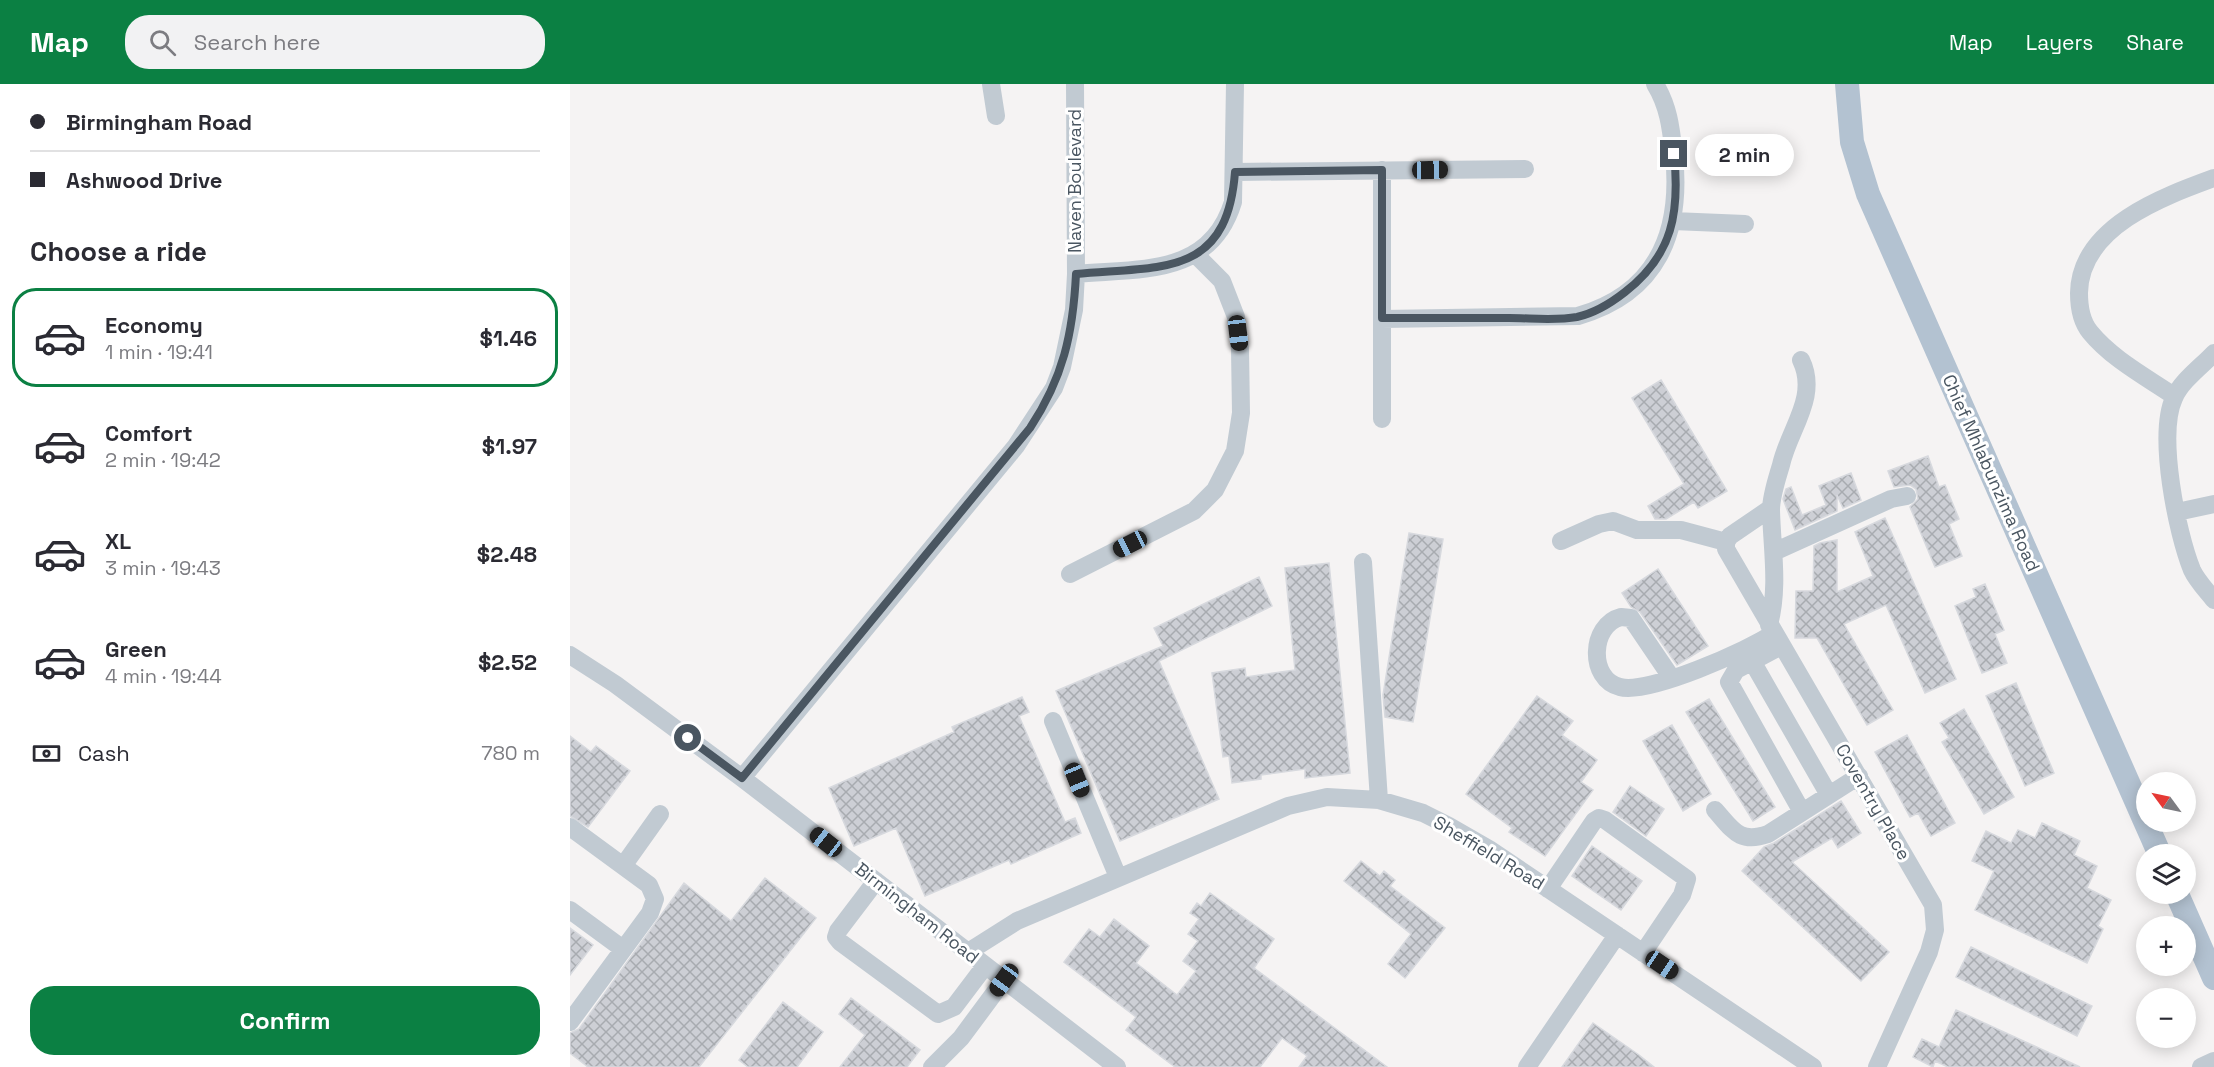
<!DOCTYPE html>
<meta charset="utf-8">
<style>
body{margin:0;font-family:"Space Grotesk",sans-serif;background:#f2f2f3;color:#2b2b33;height:100vh;display:flex;flex-direction:column;font-size:22px;white-space:nowrap}
*{box-sizing:border-box;margin:0}
p{font-size:20px;color:#7c7c81}
.icon{flex:none;width:33px;height:33px;fill:none;stroke:currentColor;stroke-width:2;stroke-linecap:round;stroke-linejoin:round}
.map{position:relative;flex:1;overflow:hidden}
.details{display:flex;flex-direction:column;background:#fff;width:570px}
.details>*{flex:none}
.guide{display:grid;align-content:center;height:132px;padding:0 30px;background:#fff}
.needle{width:39px;rotate:303deg}
.tools{position:absolute;left:1566px;top:688px;display:grid;gap:12px}
.tools a{display:grid;place-items:center;width:60px;height:60px;border-radius:50%;background:#fff;box-shadow:0 3px 15px #0003;font-size:30px}
.end{position:absolute;width:27px;height:27px;margin:-14px;border:8px solid #4a5661;background:#fff;box-shadow:0 0 0 3px #fff}
.from{border-radius:50%}
.bubble{position:absolute;height:42px;border-radius:21px;background:#fff;box-shadow:0 3px 15px #0003;font-size:20px;font-weight:800;line-height:42px;text-align:center}
.car{position:absolute;width:18px;height:36px;margin:-18px -9px;border-radius:8px;box-shadow:0 0 4px 2px #0007;background:linear-gradient(#222 24%,#8ab4d8 0 40%,#222 0 76%,#8ab4d8 0 86%,#222 0)}
.guide b{display:flex;align-items:center;gap:21px;height:57px;font-size:22px}
.guide b+b{border-top:2px solid #e1e1e2}
.guide i{width:15px;height:15px;background:#2b2b33}
ul{padding:0;list-style:none}
li{display:flex;align-items:center;gap:18px;height:99px;margin:0 12px 9px;padding:0 18px;border:3px solid transparent;border-radius:24px}
li div{flex:1}
li b{display:block;font-size:22px}
li em{font-style:normal;font-weight:800}
li.current{border-color:#0b8043}
li>.icon{width:54px;height:54px;stroke-width:1.5}
h2{padding:0 30px;font-size:27px;line-height:72px}
.pay{display:flex;align-items:center;gap:15px;height:66px;padding:0 30px;font-size:22px}
.pay p{margin-inline-start:auto}
.action{display:flex;gap:12px;margin-top:auto;padding:12px 30px}
.action a{flex:1;height:69px;border-radius:24px;background:#0b8043;color:#fff;font-size:24px;font-weight:800;line-height:69px;text-align:center}
header{display:flex;align-items:center;gap:36px;box-sizing:border-box;height:84px;padding:0 30px;background:#0b8043;color:#fff}
header strong{font-size:28px}
nav{display:flex;gap:33px;margin-inline-start:auto;font-size:21px}
.search{width:420px;height:54px;background:#f2f2f3;display:flex;align-items:center;gap:15px;box-sizing:border-box;padding:0 21px;border-radius:24px;color:#7c7c81;font-size:22px}
main{display:flex;flex:1;min-height:0}
.map>svg:first-child{display:block}
.building{fill:url(#building-cross-hatch);stroke:#d7d9de;stroke-width:1.5}
.lines{fill:none;stroke-linecap:round;stroke-linejoin:round}
.minor{stroke:#c1cad2;stroke-width:18}
.major{stroke:#b3c2d1;stroke-width:24}
.route{stroke:#4a5661;stroke-width:8}
.labels{text-anchor:middle;stroke-width:6;stroke-linejoin:round;paint-order:stroke}
.street-label{font-size:18px;fill:#4a5661;stroke:#fff}
</style>
<header>
<strong>Map</strong>
<div class="search"><svg class="icon" aria-label="search" viewBox="0 0 24 24"><circle cx="10" cy="10" r="6"/><path d="M15 15l6 6"/></svg>Search here</div>
<nav><a>Map</a><a>Layers</a><a>Share</a></nav>
</header>
<main>
<section class="details">
<div class="guide">
<b><i class="from"></i>Birmingham Road</b>
<b><i></i>Ashwood Drive</b>
</div>
<h2>Choose a ride</h2>
<ul>
<li class="current"><svg class="icon" aria-label="car" viewBox="0 0 24 24"><path d="M5 17H2v-5l4-1 3-4h7l3 4 3 1v5h-3M9 17h6M6 11h13"/><circle cx="7" cy="17" r="2"/><circle cx="17" cy="17" r="2"/></svg><div><b>Economy</b><p>1 min · 19:41</p></div><em>$1.46</em></li>
<li><svg class="icon" aria-label="car" viewBox="0 0 24 24"><path d="M5 17H2v-5l4-1 3-4h7l3 4 3 1v5h-3M9 17h6M6 11h13"/><circle cx="7" cy="17" r="2"/><circle cx="17" cy="17" r="2"/></svg><div><b>Comfort</b><p>2 min · 19:42</p></div><em>$1.97</em></li>
<li><svg class="icon" aria-label="car" viewBox="0 0 24 24"><path d="M5 17H2v-5l4-1 3-4h7l3 4 3 1v5h-3M9 17h6M6 11h13"/><circle cx="7" cy="17" r="2"/><circle cx="17" cy="17" r="2"/></svg><div><b>XL</b><p>3 min · 19:43</p></div><em>$2.48</em></li>
<li><svg class="icon" aria-label="car" viewBox="0 0 24 24"><path d="M5 17H2v-5l4-1 3-4h7l3 4 3 1v5h-3M9 17h6M6 11h13"/><circle cx="7" cy="17" r="2"/><circle cx="17" cy="17" r="2"/></svg><div><b>Green</b><p>4 min · 19:44</p></div><em>$2.52</em></li>
</ul>
<div class="pay"><svg class="icon" aria-label="cash" viewBox="0 0 24 24"><path d="M3 7h18v10H3z"/><circle cx="12" cy="12" r="2"/></svg>Cash<p>780 m</p></div>
<div class="action"><a>Confirm</a></div>
</section>
<div class="map">
<svg width="1644" height="983" viewBox="0 0 1644 983">
<defs>
<pattern id="building-cross-hatch" width="8" height="8" patternUnits="userSpaceOnUse" patternTransform="scale(1.5)"><rect width="8" height="8" fill="#cdcfd5"/><path d="M0 0l8 8M0 8l8-8" fill="none" stroke="#a8abb0"/></pattern>
</defs>
<rect width="100%" height="100%" fill="#f5f3f3"/>
<path class="building" d="M1091 296 1157 407 1128 424 1124 418 1096 435H1085L1078 422 1114 400 1062 314Z
M1358 372 1369 403 1375 401 1389 435 1379 440 1392 472 1365 483 1340 423 1348 415 1346 405 1340 401 1324 403 1318 387Z
M1281 389 1291 416 1273 424 1267 411V427L1225 446 1213 415 1216 405 1221 403 1232 431 1256 421 1249 402Z
M1315 434 1386 595 1355 609 1316 521 1274 540 1323 626 1297 641 1247 554H1225L1226 507H1243L1244 462 1250 459 1267 456V508L1303 492 1285 448Z
M839 449 873 455 843 638 815 633 813 611Z
M759 479 780 689 735 694V685L691 691V695L662 699 659 672 653 673 642 589 675 584 676 593 725 586 715 484Z
M1088 485 1138 562 1107 581 1070 528 1061 523 1052 509Z
M689 493 702 522 589 577 649 715 550 757 486 607 593 562 584 544Z
M1415 500 1434 546 1425 550 1437 579 1412 589 1385 522 1406 513 1403 505Z
M1446 599 1484 689 1455 702 1416 612Z
M967 612 1003 637 992 651 1027 676 1011 698 1023 706 975 772 939 748 942 744 896 710Z
M452 613 459 628 449 632 495 738 505 734 511 749 441 780 439 776 355 812 326 744 284 762 259 704 384 648 382 643Z
M1139 615 1205 723 1183 737 1116 628Z
M1394 625 1444 713 1414 730 1372 658 1379 654 1370 639Z
M1102 641 1141 710 1113 727 1073 657Z
M1337 651 1385 739 1361 752 1348 729 1340 733 1305 668Z
M0 652 21 668 26 662 60 687 18 743 0 732Z
M1060 702 1094 725 1076 752 1043 728Z
M1271 717 1291 749 1268 764 1262 754 1222 778 1319 868 1291 897 1172 787 1194 763 1204 759Z
M1472 739 1510 757 1504 771 1527 782 1517 804 1541 816 1528 842 1533 845 1517 879 1405 826 1424 787 1402 777 1416 747 1441 759 1448 746 1465 754Z
M1022 762 1072 797 1051 826 1002 792Z
M791 777 810 792 814 787 825 796 820 802 875 844 835 894 818 880 841 850 774 797Z
M195 794 246 834 129 983H18L0 969V949L9 945 114 799 161 837Z
M640 809 704 855 684 884 817 983H729L737 972 712 954 690 983H605L556 946 566 933 494 878 519 845 530 853 544 835 579 862 566 879 607 911 626 887 613 877 628 857 618 850 629 835 620 829 627 819 631 822Z
M0 844 23 861 0 891Z
M1401 863 1522 922 1507 952 1386 893Z
M281 914 350 966 337 983H270L295 951 269 930Z
M213 918 253 948 227 983H178L169 976Z
M1386 926 1510 983H1378L1365 977 1363 983 1343 973 1352 955 1369 963Z
M1023 939 1069 971 1084 983H992Z"/>
<g class="lines">
<path class="minor" d="M421 0 426 32
M665 88 955 85
M1103 137 1175 140
M506 190C570 184 640 193 663 118L665 0
M812 235 1008 232C1088 209 1112 148 1104 71 1101 45 1099 23 1085 0
M1644 269C1632 282 1611 297 1604 314 1587 351 1607 449 1622 486 1627 497 1637 507 1644 516
M1604 312C1576 293 1542 275 1520 248 1511 237 1509 222 1509 209 1510 143 1592 113 1644 94
M812 335V86
M1201 424 1160 452 1156 458V465L1363 821 1365 846 1359 868 1307 983
M1607 428 1644 420
M991 457 1029 440 1043 437 1067 446H1111L1156 458
M1204 468 1321 415 1337 412
M793 478 809 716
M500 490 624 427 645 406 665 367 671 329 670 265 666 233 652 197 626 171
M1199 541C1209 502 1202 466 1201 426 1201 412 1207 395 1211 381 1219 345 1249 313 1231 276
M1211 562 1166 586 1159 598 1232 728
M0 571 45 600 172 694 547 983
M1182 577 1259 711
M1101 593 1061 534 1051 533C1020 541 1018 595 1050 603 1078 611 1179 566 1204 549
M483 637 548 793
M172 694 446 362 484 304 492 283 504 226 506 190 505 0
M1145 726C1163 746 1169 760 1198 750L1289 692
M0 743 79 801 85 815 80 829 0 938
M53 782 90 730
M306 797 268 847 266 853 270 858 368 930 384 923 415 882
M978 805 1024 737 1029 734 1035 736 1117 795 1112 811 1073 869
M0 826 53 865
M398 868 447 837 718 722 757 713 809 716 853 729 879 742 919 765 1243 983
M362 983 391 954 434 896
M957 983 1047 851
M1631 983 1644 977"/>
<path class="major" d="M1277 0 1282 58 1298 110 1590 771
M1607 810 1644 894"/>
</g>
<g class="lines">
<path class="route" d="M118 654 172 694 460 344C493 294 503 250 506 190 591 182 657 194 665 88L812 86V234C854 234 897 234 939 234 961 234 985 237 1007 233 1025 229 1041 219 1055 208 1103 171 1110 128 1104 70"/>
</g>
<g class="labels">
<g class="street-label">
<text transform="translate(505 97) rotate(-90)" y="6">Naven Boulevard</text>
<text transform="translate(1421 389) rotate(66)" y="6">Chief Mhlabunzima Road</text>
<text transform="translate(1303 718) rotate(60)" y="6">Coventry Place</text>
<text transform="translate(919 769) rotate(31)" y="6">Sheffield Road</text>
<text transform="translate(347 829) rotate(38)" y="6">Birmingham Road</text>
</g>
</g>
</svg>
<div class="tools">
<a><svg class="needle" viewBox="-14 -14 28 28"><path d="M0-13l5 13h-10z" fill="#e53935"/><path d="M0 13l5-13h-10z" fill="#7c7c81"/></svg></a>
<a><svg class="icon" aria-label="layers" viewBox="0 0 24 24"><path d="M12 4l9 5-9 5-9-5zM3 14l9 5 9-5"/></svg></a>
<a>+</a>
<a>−</a>
</div>
<i class="end from" style="left:118px;top:654px"></i>
<i class="end" style="left:1104px;top:70px"></i>
<div class="bubble" style="left:1125px;top:50px;width:99px">2 min</div>
<i class="car" style="left:860px;top:86px;rotate:89deg"></i>
<i class="car" style="left:668px;top:249px;rotate:173deg"></i>
<i class="car" style="left:560px;top:460px;rotate:243deg"></i>
<i class="car" style="left:507px;top:696px;rotate:158deg"></i>
<i class="car" style="left:256px;top:758px;rotate:308deg"></i>
<i class="car" style="left:1092px;top:881px;rotate:124deg"></i>
<i class="car" style="left:434px;top:896px;rotate:216deg"></i>
</div>
</main>
